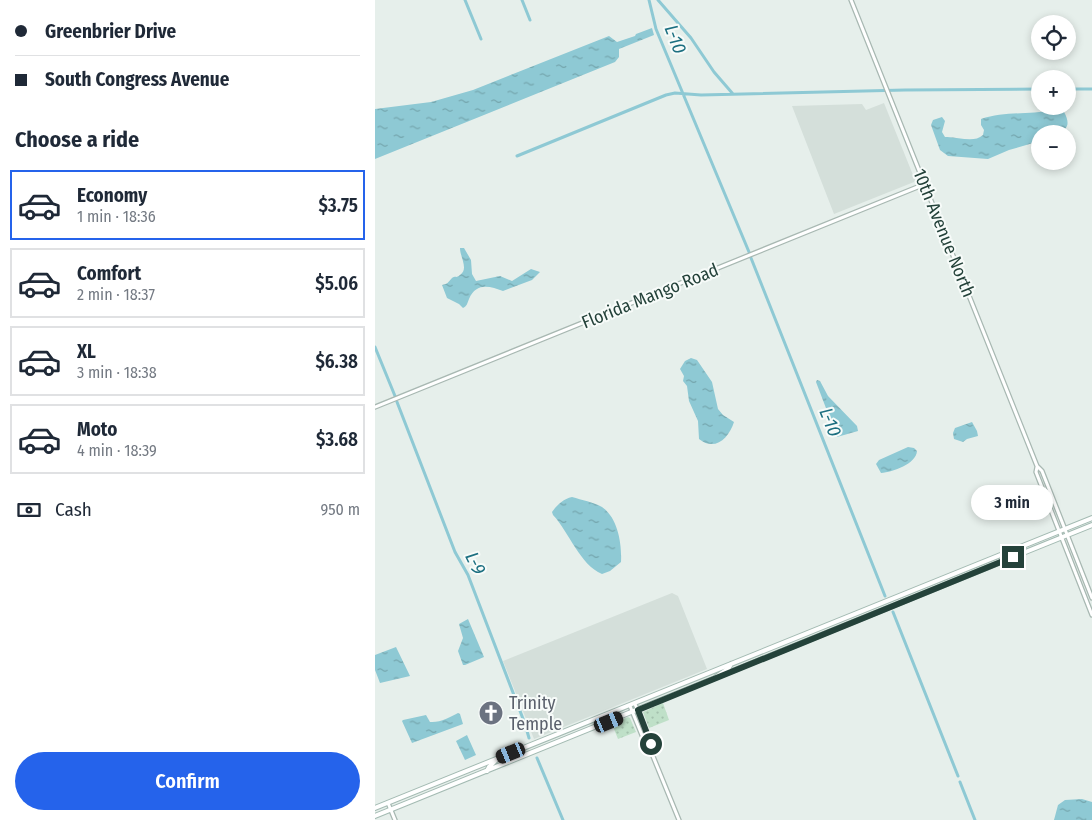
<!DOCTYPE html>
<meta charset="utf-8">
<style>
body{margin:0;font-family:"Fira Sans Condensed",sans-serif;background:#f6f6f7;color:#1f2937;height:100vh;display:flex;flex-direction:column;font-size:19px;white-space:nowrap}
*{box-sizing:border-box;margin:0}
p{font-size:16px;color:#747a83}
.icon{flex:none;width:28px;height:28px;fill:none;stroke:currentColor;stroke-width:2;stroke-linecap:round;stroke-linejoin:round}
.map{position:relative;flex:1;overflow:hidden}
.panel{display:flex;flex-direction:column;background:#fff;width:375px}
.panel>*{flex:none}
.guide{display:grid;align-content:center;height:110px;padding:0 15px;background:#fff}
.buttons{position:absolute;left:656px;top:15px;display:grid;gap:10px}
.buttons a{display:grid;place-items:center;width:45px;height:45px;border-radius:50%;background:#fff;box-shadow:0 2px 8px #0003;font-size:25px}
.end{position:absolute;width:22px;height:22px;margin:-11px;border:6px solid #24423a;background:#fff;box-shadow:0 0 0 2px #fff}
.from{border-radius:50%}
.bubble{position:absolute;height:35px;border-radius:18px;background:#fff;box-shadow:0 2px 8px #0003;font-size:16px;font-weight:600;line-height:35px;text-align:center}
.car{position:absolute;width:15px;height:30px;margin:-15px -8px;border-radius:6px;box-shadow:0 0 4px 1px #0007;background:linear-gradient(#222 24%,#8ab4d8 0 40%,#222 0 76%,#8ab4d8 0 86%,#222 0)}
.guide b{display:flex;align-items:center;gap:18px;height:48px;font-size:19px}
.guide b+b{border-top:1px solid #e0e1e3}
.guide i{width:12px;height:12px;background:#1f2937}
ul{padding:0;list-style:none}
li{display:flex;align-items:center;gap:15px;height:70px;margin:0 10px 8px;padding:0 5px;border:2px solid #e0e1e3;border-radius:0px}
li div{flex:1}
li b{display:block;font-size:19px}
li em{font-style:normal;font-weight:600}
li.on{border-color:#2563eb}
li>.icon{width:45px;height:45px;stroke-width:1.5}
h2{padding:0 15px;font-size:22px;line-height:60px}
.pay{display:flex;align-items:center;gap:12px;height:55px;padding:0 15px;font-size:19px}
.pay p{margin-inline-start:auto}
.cta{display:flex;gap:10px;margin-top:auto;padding:10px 15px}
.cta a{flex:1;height:58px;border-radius:30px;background:#2563eb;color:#fff;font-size:20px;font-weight:600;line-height:58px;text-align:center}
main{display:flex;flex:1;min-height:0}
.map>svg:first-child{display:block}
.built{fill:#d4dfda}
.green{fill:url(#green-dots)}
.water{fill:url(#water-ripples)}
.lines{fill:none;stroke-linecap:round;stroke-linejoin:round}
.canal{stroke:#8ec9d4;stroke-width:3}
.tertiary-casing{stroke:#a8b8b2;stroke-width:5.5}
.secondary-casing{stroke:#a4bbb3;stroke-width:6}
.tertiary{stroke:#fff;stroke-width:3}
.secondary{stroke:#fff;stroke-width:4}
.route{stroke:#24423a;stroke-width:6}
.labels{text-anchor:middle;stroke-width:4;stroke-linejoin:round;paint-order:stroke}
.street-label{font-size:18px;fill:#24423a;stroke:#f7fbf9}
.worship-label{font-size:18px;fill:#5b616d;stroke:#f7fbf9;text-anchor:start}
.water-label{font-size:19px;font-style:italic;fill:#1c6f80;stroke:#f7fbf9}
</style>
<main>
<section class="panel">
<div class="guide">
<b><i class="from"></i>Greenbrier Drive</b>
<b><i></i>South Congress Avenue</b>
</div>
<h2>Choose a ride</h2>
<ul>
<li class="on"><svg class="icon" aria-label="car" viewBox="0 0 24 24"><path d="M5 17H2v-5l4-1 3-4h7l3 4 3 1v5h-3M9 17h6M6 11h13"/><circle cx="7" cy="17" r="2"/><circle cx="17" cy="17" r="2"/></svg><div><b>Economy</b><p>1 min · 18:36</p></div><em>$3.75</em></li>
<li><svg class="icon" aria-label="car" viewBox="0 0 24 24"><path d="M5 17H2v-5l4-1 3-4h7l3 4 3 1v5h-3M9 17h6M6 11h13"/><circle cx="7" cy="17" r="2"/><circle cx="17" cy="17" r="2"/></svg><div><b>Comfort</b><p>2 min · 18:37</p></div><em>$5.06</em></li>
<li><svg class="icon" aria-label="car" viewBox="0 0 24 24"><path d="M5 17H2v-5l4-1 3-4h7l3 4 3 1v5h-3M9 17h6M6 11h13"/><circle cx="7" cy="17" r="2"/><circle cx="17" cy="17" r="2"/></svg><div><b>XL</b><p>3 min · 18:38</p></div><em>$6.38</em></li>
<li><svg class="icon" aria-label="car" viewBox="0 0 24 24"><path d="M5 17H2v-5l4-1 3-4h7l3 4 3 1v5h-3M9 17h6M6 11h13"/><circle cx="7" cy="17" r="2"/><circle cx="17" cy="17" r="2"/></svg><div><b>Moto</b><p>4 min · 18:39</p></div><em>$3.68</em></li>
</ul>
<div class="pay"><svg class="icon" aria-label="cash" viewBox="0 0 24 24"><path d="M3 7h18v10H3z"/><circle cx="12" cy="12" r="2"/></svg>Cash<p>950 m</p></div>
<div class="cta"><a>Confirm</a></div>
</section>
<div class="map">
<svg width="717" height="820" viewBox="0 0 717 820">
<defs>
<pattern id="green-dots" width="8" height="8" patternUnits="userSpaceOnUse" patternTransform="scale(1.25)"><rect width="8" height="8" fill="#bfe0c8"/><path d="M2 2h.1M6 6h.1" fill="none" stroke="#a4c1ad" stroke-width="1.8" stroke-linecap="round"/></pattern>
<pattern id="water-ripples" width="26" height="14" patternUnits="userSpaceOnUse" patternTransform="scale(1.25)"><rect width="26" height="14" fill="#8ec9d4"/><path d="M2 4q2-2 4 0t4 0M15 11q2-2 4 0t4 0" fill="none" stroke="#74a5ad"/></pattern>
</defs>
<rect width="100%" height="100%" fill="#e6efeb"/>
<path class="built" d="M509 103 540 180 539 182 459 214 417 106 487 104 491 110Z
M297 593 303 596 332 669 159 739 128 661Z"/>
<path class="green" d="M288 703 294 720 274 728 268 712Z
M253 717 255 718 261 732 243 739 237 724Z"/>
<path class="water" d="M277 28 279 35 244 49V57L240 62 0 159V109L56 102 98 90 234 36 242 42 260 36 261 34Z
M678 110 689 112C701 133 680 134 665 134V141L634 150 613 159 573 156 565 150 556 125 558 120 567 117 570 121 567 132 570 137C582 136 598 144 608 135L609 130 606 125V119C629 111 654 115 678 110Z
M85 248H89L96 260 97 274 101 281 125 276 137 281 156 269 165 272 157 280 128 291C115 286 101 282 94 299 92 304 92 306 88 308L84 304 72 298 67 285C73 284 73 282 77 278 82 275 80 279 85 275 94 269 85 257 85 248Z
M316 358 322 360 337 382 343 409 348 415 359 422C354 438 340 452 324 439L323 421 314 401 312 386 308 381 309 376 305 369 310 361Z
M442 380 445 381 453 396 482 426 483 431 462 437 441 382Z
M597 422 602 431 603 436 592 439 588 442 579 439 578 433 580 428Z
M533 447 539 448 542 451C541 464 518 472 506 473L501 464 504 460Z
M197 497C207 500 218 502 227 507 243 518 247 544 246 562L235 571 227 574C205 565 194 532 178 515L177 512C182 505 188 499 197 497Z
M93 619 109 657 90 665H88L83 651 88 638 84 624Z
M21 647 35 676 5 683 0 670V655Z
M83 713 85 714 88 724 37 743 27 721 28 720 51 715 55 722C65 723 75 717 83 713Z
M92 735 101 755 90 760 81 741Z
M707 799 717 802V820H679L683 805 690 800Z"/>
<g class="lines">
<path class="canal" d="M90 0 106 39
M147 0 155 20
M274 0 281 29 374 252
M283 0 316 38 339 72 358 94
M692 89H717
M142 156 291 95 300 93 326 95 530 90 665 89
M376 258 510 596
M0 347 20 396
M22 402 80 552 93 575 150 724 154 738
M518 612 583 776
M162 758 188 820
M585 782 600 820"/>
<defs>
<path id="tertiary" d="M476 0 662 466 667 471 717 598
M0 407 550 184
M662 467 661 472 717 615
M260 704 276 743 275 749 304 820
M255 706 271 745 275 749
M13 803 20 820"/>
<path id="secondary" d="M341 677 353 669 356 664
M112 771 114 767 121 760
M0 808 717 518
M0 816 717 525"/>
</defs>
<use href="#tertiary" class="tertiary-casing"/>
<use href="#secondary" class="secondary-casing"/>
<use href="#tertiary" class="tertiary"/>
<use href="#secondary" class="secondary"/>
</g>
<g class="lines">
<path class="route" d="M276 744 263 710 638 557"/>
</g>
<defs>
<symbol id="church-disc" viewBox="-11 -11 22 22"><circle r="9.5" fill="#6b7280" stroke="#f7fbf9"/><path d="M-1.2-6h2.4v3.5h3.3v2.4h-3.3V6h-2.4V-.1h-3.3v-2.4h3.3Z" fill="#fff"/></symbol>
</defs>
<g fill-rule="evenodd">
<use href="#church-disc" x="102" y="699" width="28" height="28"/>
</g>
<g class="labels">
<g class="street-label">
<text transform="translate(569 233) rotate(68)" y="6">10th Avenue North</text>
<text transform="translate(275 296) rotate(-22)" y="6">Florida Mango Road</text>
</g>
<g class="worship-label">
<text x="134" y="709">Trinity<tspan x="134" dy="21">Temple</tspan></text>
</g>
<g class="water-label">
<text transform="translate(301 39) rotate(69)" y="7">L-10</text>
<text transform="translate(456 422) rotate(68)" y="7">L-10</text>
<text transform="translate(101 563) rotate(64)" y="7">L-9</text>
</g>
</g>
</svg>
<div class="buttons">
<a><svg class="icon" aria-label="locate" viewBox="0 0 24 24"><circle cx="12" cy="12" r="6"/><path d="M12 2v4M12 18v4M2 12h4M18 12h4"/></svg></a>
<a>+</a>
<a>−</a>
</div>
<i class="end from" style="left:276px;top:744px"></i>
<i class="end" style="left:638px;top:557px"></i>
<div class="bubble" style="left:596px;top:485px;width:82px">3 min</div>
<i class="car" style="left:234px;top:722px;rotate:68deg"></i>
<i class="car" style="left:136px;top:753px;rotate:248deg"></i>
</div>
</main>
